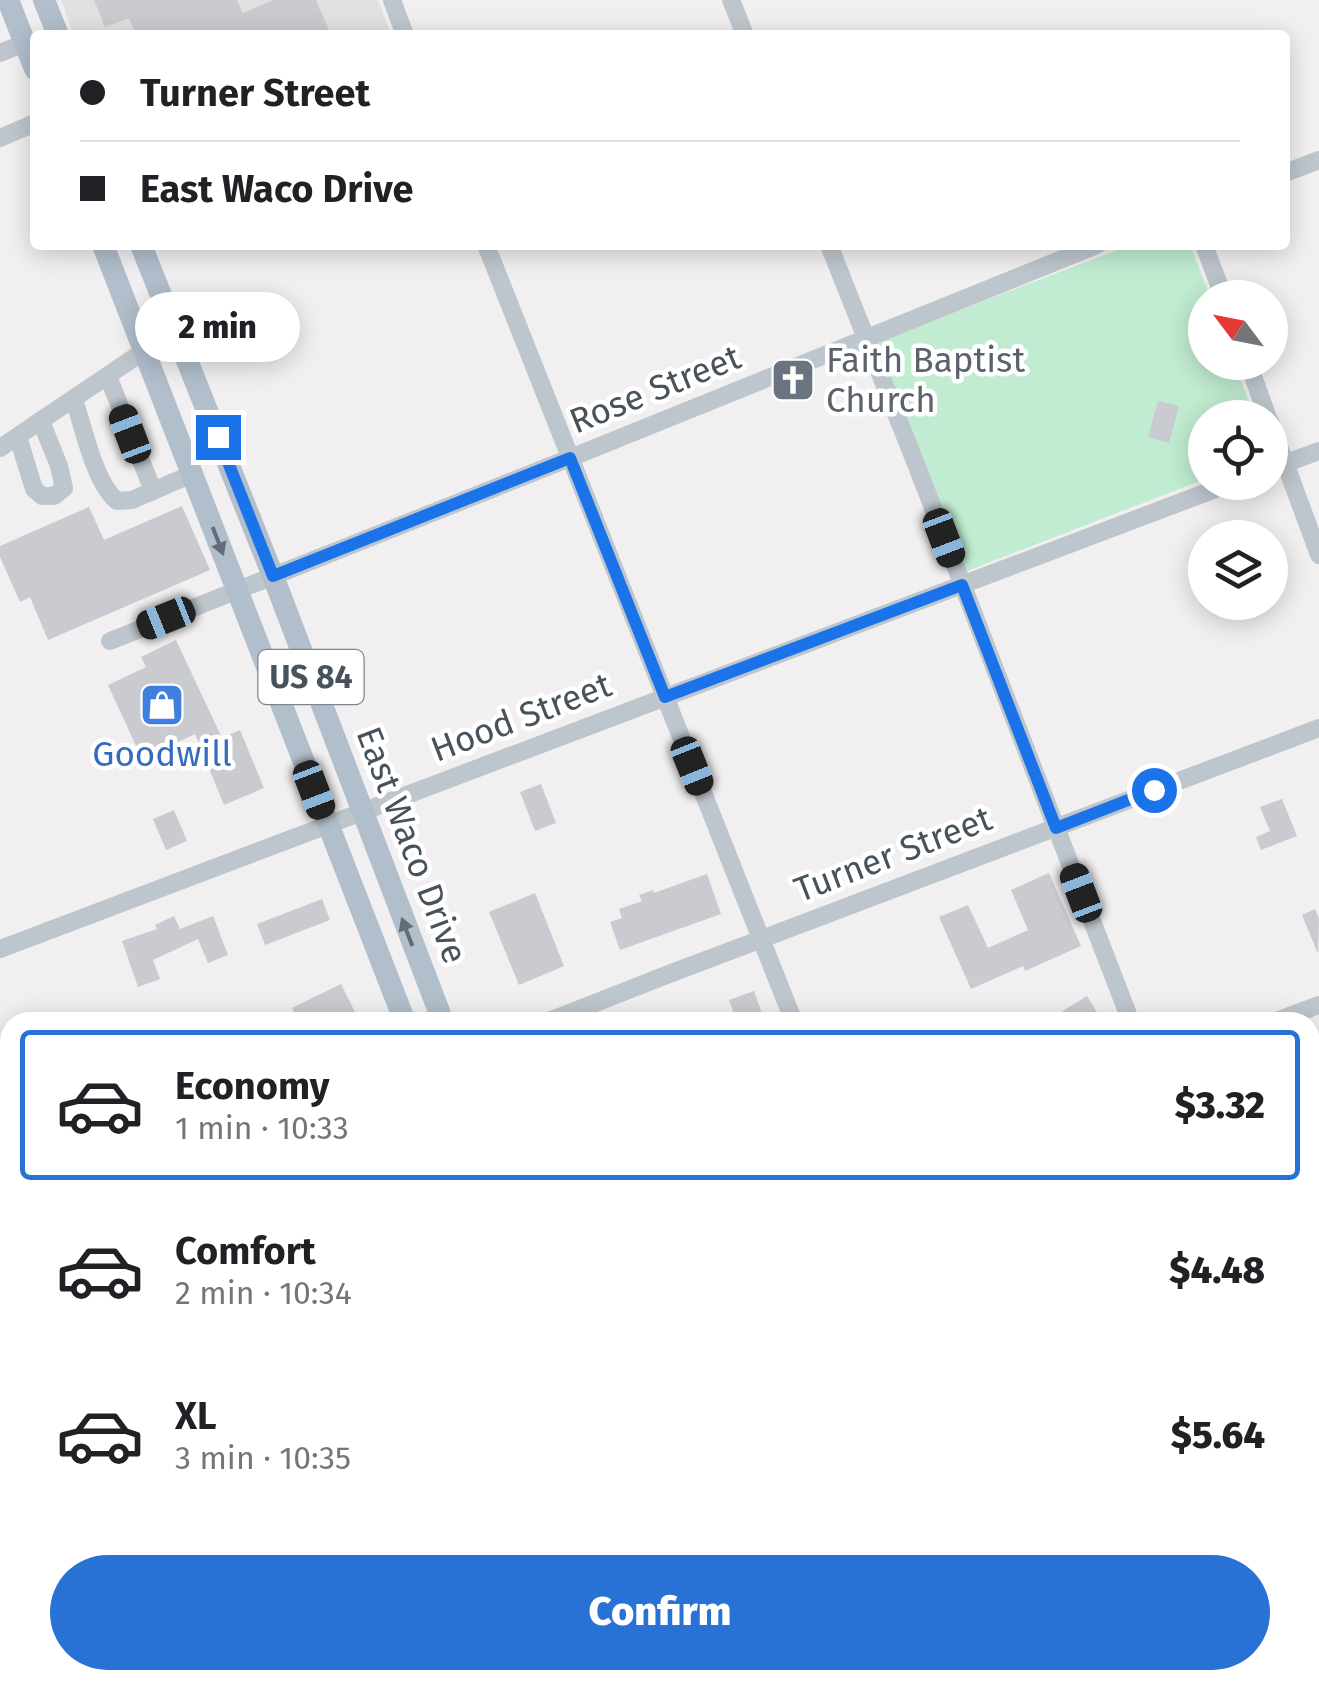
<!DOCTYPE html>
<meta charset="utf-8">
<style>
body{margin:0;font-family:"Fira Sans",sans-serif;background:#f2f2f2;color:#202124;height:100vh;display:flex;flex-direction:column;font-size:38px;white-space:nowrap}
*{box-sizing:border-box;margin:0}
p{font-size:32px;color:#757577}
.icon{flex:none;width:55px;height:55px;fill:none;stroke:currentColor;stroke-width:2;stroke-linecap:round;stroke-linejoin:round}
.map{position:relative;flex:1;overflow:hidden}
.side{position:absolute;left:0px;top:1012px;width:1320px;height:678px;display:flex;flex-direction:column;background:#fff;border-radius:30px 30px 0 0;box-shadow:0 5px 25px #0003}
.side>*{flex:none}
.guide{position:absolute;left:30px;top:30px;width:1260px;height:220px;border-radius:10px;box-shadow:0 5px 25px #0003;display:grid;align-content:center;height:220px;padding:0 50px;background:#fff}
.needle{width:65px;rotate:302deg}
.controls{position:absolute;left:1188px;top:280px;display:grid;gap:20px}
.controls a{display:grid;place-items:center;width:100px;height:100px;border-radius:50%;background:#fff;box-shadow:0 5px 25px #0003;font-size:50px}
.end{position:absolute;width:45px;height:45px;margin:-22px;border:12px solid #1a73e8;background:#fff;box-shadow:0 0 0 5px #fff}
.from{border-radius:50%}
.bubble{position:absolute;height:70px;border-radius:35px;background:#fff;box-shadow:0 5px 25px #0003;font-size:32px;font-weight:800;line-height:70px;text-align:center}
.car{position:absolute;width:30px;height:60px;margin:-30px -15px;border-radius:12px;box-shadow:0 0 8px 2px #0007;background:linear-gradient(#222 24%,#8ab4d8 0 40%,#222 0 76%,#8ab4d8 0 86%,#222 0)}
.guide b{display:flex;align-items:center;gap:35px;height:95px;font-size:38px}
.guide b+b{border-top:2px solid #e0e0e0}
.guide i{width:25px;height:25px;background:#202124}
ul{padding:18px 0 0;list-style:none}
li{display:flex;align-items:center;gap:30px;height:150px;margin:0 20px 15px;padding:0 30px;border:5px solid transparent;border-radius:10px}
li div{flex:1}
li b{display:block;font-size:38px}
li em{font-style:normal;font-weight:800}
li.on{border-color:#2772d4}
li>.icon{width:90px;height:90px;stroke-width:1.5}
.primary-button{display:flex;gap:20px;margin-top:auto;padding:20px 50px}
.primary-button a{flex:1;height:115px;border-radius:60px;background:#2772d4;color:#fff;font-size:40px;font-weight:800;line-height:115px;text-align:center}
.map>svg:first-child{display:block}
.education{fill:#e2e0e0}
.green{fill:#c1ecd1}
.building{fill:#c9cbd1}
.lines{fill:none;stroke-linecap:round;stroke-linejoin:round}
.minor{stroke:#bec6cd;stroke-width:18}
.major{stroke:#b1becc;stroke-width:22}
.oneway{fill:#626d77}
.route{stroke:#1a73e8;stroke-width:12}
.labels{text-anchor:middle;stroke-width:9;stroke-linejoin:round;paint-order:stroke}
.shield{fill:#fff;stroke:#7f868c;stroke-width:2.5}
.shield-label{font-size:32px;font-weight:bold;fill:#48525b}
.worship-label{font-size:35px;fill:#5b616d;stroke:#fff;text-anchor:start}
.street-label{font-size:35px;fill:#48525b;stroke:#fff}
.shop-label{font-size:35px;fill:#366cbe;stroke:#fff}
</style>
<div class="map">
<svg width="1319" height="1689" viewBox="0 0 1319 1689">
<rect width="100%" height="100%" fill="#f1efef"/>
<path class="education" d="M61 0H378L391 35H74Z"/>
<path class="green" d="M1130 245H1190L1210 297 1205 298V362L1234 363 1255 417 1205 418V479L962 573 875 343Z"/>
<path class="building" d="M94 0H237L243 13 273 0H316L331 35H136L129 18 105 27Z
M1158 401 1179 406 1169 443 1148 437Z
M182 506 210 570 48 640 30 597 20 602 0 557V546L89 507 104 540Z
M176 640 222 738 240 730 264 788 224 805 195 734 142 759 108 685 146 667 141 657Z
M541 784 556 823 535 831 520 792Z
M1282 799 1297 836 1261 850 1256 837 1270 831 1260 807Z
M174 810 187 841 166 850 153 819Z
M1049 873 1081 946 1025 971 1023 966 971 989 939 917 968 905 988 948 1028 930 1011 890Z
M707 874 721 914 620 950 610 922 622 918 619 909 642 901 639 895 653 890 654 893Z
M535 893 564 966 519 985 489 912Z
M322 899 330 920 265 945 257 924Z
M1315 909 1319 919 1318 954 1302 915Z
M174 916 180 929 213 916 228 955 208 963 198 939 153 960 160 979 138 987 122 941 157 929 155 925Z
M341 984 360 1022H330L326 1014 309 1022H299L292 1008Z
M754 991 765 1022H737L729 1000Z
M1087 996 1103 1022H1045Z"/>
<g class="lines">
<path class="minor" d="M392 0 405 35
M731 0 745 35
M0 53 25 43
M0 138 35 123
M1285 173 1319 160
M486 245 794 1022
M829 245 916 464 1131 1022
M1204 245 1224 298
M1248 362 1268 418
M108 376 153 491
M74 400C84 428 94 482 117 501L132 500 192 474
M1270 422 1319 555
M18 437 34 489 42 496H54L64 488 59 466 41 421
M0 448 144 351 176 333
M1270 469 1319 451
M110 641 570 458 1097 245
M0 949 1234 482
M547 1022 669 974 1319 728
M1274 1022 1319 1005
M0 1189 10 1212
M1310 1285 1319 1281
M1310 1481 1319 1505
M0 1502 10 1499
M1310 1562 1319 1558
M190 1680 194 1689
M232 1689 252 1680
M975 1689 999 1680"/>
<path class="major" d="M8 0 35 69
M44 0 58 35
M103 245 405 1022
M141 245 273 576 443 1022
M661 1680 664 1689
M698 1680 702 1689"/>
</g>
<defs><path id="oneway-solid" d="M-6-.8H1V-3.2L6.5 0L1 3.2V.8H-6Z" transform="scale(2.5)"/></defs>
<g class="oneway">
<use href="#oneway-solid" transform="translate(218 541) rotate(69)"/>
<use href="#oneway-solid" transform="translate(407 932) rotate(-111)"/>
</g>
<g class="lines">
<path class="route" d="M218 437 273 576 570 458 665 697 962 585 1056 828 1154 790"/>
</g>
<defs>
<symbol id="church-square" viewBox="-11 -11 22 22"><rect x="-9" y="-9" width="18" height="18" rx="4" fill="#6b7280" stroke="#fff"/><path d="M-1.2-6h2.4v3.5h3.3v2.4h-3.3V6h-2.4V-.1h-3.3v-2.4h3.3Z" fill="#fff"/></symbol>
<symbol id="shop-square" viewBox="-11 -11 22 22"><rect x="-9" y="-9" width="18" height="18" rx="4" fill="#3f7fe0" stroke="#fff"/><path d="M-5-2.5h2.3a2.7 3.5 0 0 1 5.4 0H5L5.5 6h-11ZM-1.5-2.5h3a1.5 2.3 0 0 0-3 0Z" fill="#fff"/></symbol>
</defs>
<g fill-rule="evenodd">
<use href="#church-square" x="768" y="355" width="50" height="50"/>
<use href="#shop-square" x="137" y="680" width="50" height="50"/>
</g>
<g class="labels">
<rect class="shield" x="258.5" y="650" width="105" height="54" rx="8"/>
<g class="shield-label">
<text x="311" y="688">US 84</text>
</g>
<g class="worship-label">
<text x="826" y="372">Faith Baptist<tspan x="826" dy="40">Church</tspan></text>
</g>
<g class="street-label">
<text transform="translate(655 389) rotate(-22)" y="12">Rose Street</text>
<text transform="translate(521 717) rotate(-21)" y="12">Hood Street</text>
<text transform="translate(412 845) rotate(69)" y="12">East Waco Drive</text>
<text transform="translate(893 854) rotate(-21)" y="12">Turner Street</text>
</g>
<g class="shop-label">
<text x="162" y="766">Goodwill</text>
</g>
</g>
</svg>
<div class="controls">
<a><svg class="needle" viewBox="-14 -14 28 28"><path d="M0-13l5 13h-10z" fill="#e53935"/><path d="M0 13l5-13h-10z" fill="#757577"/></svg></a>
<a><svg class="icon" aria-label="locate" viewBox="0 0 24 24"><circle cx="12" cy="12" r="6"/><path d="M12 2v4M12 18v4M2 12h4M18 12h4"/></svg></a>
<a><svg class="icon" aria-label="layers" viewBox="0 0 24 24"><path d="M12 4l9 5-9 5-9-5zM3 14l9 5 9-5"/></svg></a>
</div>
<i class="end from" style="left:1154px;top:790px"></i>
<i class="end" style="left:218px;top:437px"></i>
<div class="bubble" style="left:135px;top:292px;width:165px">2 min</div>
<i class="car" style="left:130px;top:434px;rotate:339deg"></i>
<i class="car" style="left:944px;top:538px;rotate:159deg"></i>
<i class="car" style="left:166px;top:618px;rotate:248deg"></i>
<i class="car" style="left:692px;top:766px;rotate:158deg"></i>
<i class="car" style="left:314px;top:790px;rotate:159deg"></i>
<i class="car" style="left:1081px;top:893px;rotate:339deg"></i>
<div class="guide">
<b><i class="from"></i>Turner Street</b>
<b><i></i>East Waco Drive</b>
</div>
<section class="side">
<ul>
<li class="on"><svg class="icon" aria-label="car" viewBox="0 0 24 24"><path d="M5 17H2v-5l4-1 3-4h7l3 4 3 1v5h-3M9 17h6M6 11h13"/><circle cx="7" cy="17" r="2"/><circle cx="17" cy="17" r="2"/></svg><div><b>Economy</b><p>1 min · 10:33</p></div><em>$3.32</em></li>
<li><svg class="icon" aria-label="car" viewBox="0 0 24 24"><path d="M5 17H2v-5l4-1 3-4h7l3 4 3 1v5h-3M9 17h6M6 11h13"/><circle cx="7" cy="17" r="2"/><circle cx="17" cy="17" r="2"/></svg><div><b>Comfort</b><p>2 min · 10:34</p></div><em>$4.48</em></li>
<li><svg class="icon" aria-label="car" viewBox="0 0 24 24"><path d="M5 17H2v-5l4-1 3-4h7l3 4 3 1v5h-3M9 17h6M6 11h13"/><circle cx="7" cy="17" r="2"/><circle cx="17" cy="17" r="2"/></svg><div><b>XL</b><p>3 min · 10:35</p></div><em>$5.64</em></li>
</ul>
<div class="primary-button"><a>Confirm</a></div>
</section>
</div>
